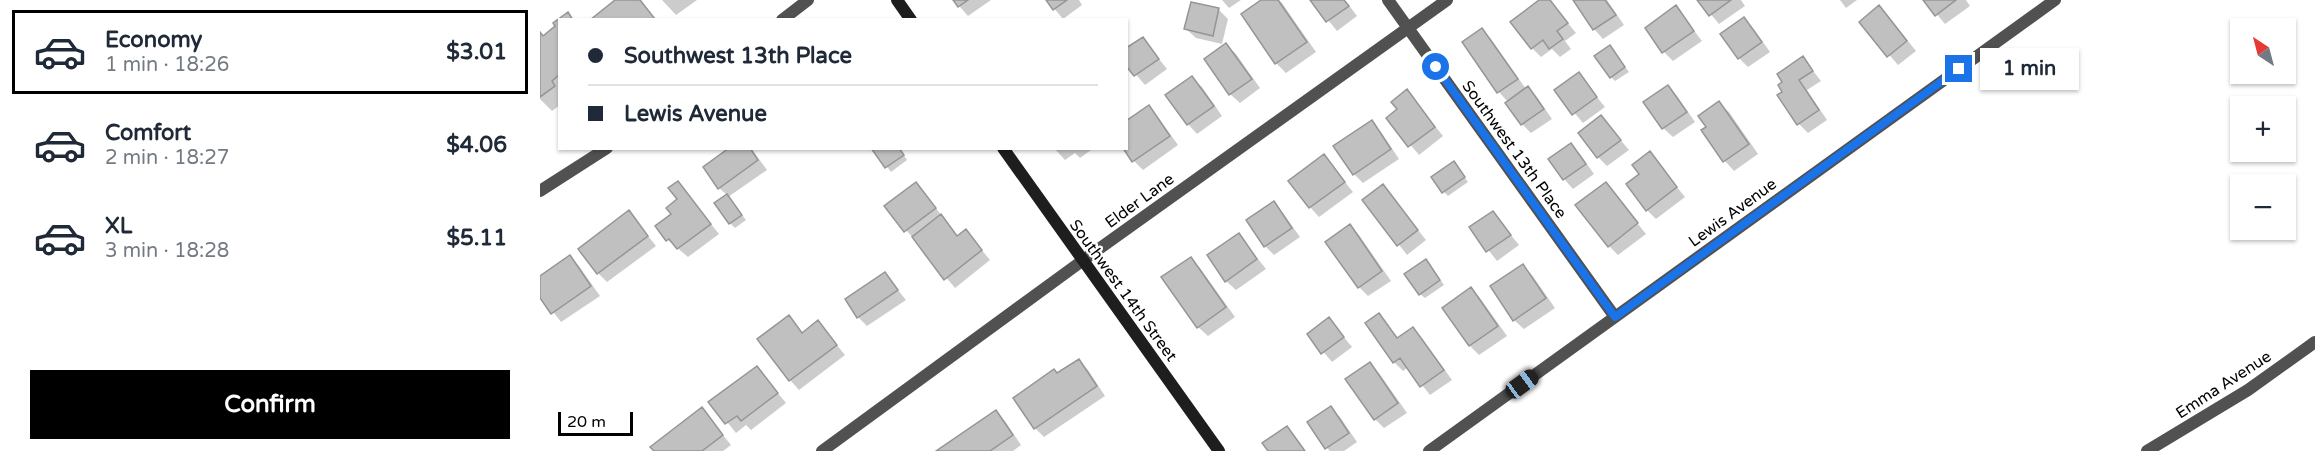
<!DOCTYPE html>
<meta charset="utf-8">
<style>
body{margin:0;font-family:"Varela Round",sans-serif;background:#f6f6f7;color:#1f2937;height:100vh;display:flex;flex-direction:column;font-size:22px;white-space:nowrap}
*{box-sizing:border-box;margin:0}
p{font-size:20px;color:#747a83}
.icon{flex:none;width:33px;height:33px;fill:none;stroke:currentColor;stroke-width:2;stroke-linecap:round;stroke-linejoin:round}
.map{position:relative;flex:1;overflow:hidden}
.details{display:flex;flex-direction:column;background:#fff;width:540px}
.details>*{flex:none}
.top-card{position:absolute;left:18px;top:18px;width:570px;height:132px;border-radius:0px;box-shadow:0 2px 4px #0004;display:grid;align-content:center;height:132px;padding:0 30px;background:#fff}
.needle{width:39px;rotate:324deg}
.controls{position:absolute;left:1690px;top:18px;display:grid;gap:12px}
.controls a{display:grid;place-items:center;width:66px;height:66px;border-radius:0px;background:#fff;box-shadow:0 2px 4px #0004;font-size:30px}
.scale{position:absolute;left:18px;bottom:15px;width:75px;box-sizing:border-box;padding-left:6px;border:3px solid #000;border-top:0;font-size:16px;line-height:21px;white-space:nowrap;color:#000;-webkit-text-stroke:4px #fff;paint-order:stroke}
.end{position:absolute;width:27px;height:27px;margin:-14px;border:8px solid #1a73e8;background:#fff;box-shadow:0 0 0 3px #fff}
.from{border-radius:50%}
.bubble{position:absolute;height:42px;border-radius:0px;background:#fff;box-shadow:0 2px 4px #0004;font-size:20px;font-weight:700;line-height:42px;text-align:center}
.car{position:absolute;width:18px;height:36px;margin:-18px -9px;border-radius:8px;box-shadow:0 0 4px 2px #0007;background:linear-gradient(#222 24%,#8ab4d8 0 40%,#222 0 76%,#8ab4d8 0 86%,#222 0)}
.top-card b{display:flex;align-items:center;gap:21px;height:57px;font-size:22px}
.top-card b+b{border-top:2px solid #e0e1e3}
.top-card i{width:15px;height:15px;background:#1f2937}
ul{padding:10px 0 0;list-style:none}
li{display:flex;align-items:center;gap:18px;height:84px;margin:0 12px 9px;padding:0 18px;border:3px solid transparent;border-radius:0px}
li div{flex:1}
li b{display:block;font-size:22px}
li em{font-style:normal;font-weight:700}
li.on{border-color:#000}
li>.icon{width:54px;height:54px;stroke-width:1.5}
.button{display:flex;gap:12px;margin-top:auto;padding:12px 30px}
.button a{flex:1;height:69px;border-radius:0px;background:#000;color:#fff;font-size:24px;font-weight:700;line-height:69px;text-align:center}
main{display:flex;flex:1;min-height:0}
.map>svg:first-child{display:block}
.shadow{fill:#0003}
.building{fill:#c0c0c0;stroke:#959595;stroke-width:1.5}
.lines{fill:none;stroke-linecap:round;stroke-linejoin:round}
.street{stroke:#515151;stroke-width:12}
.secondary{stroke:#1e1e1e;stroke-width:12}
.route{stroke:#1a73e8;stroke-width:8}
.labels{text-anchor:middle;stroke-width:4.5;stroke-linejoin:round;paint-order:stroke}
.street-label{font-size:16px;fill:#000;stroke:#fff}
</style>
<main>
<section class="details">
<ul>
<li class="on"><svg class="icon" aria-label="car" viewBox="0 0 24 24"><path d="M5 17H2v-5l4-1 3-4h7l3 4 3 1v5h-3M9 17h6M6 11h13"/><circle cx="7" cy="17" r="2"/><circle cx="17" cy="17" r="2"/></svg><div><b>Economy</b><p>1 min · 18:26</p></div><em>$3.01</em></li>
<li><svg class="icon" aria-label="car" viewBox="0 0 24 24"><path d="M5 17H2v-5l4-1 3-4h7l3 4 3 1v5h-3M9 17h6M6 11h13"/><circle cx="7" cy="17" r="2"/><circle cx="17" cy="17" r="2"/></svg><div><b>Comfort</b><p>2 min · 18:27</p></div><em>$4.06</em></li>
<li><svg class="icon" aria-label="car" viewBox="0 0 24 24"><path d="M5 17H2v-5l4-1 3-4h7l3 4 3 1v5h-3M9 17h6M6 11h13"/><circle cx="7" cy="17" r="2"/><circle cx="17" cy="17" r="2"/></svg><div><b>XL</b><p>3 min · 18:28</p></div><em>$5.11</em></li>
</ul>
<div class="button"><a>Confirm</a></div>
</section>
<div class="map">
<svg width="1775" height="451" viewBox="0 0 1775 451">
<rect width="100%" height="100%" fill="#fff"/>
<path class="shadow" d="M78 0H101L116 20H52Z
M122 0H157L136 15Z
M414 0H451L428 16Z
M507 0H539L542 5 523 19Z
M682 0H701L689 8Z
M724 0H739L742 3 776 52 746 73 736 63 703 15Z
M772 0H805L817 16 797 31Z
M1002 0H1009L1036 33 1025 41 1031 49 1020 57 1012 49 1001 57 992 48Z
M1034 0H1067L1084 25 1063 39 1054 29Z
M1159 0H1201L1205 6 1179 24Z
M1300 0H1317L1306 8Z
M1385 0H1426L1430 6 1405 24Z
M652 3 679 10 688 19 682 44 656 38 646 29Z
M1136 7 1162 41 1133 61 1124 52Z
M1348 16 1376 51 1358 65 1321 22Z
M1204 19 1213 28 1230 52 1208 67 1199 58Z
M20 20V105L12 111 0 99V32L4 36 17 27Z
M942 30 951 39 986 89 988 88 997 97 1012 119 991 133 982 124 968 102 959 92 924 43Z
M603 39 627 69 605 85 586 63Z
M686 45 696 54 720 88 700 103 690 94Z
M1070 47 1089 72 1075 81 1071 77Z
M1263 58 1281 81 1267 90 1287 120 1268 133 1259 124 1239 96 1245 92Z
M1038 74 1065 107 1043 123 1016 91Z
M652 78 662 87 682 116 657 134 648 124 627 95Z
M1128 87 1137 96 1155 122 1133 137 1123 128Z
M867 91 903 136 879 155 848 118 859 110Z
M1179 103 1189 112 1218 154 1194 171 1185 161 1163 131 1168 127Z
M609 107 618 117 638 145 603 170 594 161 586 148Z
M1061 117 1089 150 1067 166 1058 157Z
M831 122 841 132 859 159 823 183 814 174Z
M1031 145 1040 154 1054 174 1033 189 1024 179Z
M191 148H211L227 170 188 197 206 220 195 228 190 223 187 195 179 188Z
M333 148H359L367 160 351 172Z
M514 148H550L551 150 540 158 535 153 525 160Z
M1109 153 1145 197 1116 219 1107 210 1101 174Z
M784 156 813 192 779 217 770 207Z
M918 168 928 182 908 196 904 192Z
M138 183 179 234 148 257 128 240 133 214 139 200Z
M1066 184 1106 234 1078 255 1069 246Z
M843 186 886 240 867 255 824 200Z
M385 194 418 237 426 231 450 260 415 288 346 206Z
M734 203 743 213 760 237 734 255 725 246Z
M89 212 116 246 67 282 58 273Z
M953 213 979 245 957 261 931 228Z
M810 226 819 235 851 281 828 296 819 287Z
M699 235 726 269 696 290 686 281Z
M30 257 39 266 60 296 21 322 0 295V277Z
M650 259 660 268 695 317 668 336 658 327Z
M890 265 904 285 885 298 880 294Z
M983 266 992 275 1015 308 984 329 974 320Z
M345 274 366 300 327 326 318 317Z
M931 289 940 298 967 336 939 355 930 346 904 308Z
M839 315 859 339 873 329 882 338 912 380 890 395 868 367 863 371 854 362Z
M249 317 263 333 278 322 305 355 259 390 250 380Z
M789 319 812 347 792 362 769 335Z
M539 361 548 370 565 396 504 437 495 428 518 375Z
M830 364 839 373 867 413 844 428 835 419Z
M217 368 246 403 211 430 206 425 196 433 171 402Z
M790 408 800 417 817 442 804 451H790L787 448Z
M162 409 191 445 183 451H115Z
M456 412 465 421 481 445 473 451H399Z"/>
<path class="building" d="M75 0H100L115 19 50 20Z
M413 0H428L418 7Z
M506 0H527L513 10Z
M721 0H738L767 42 735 64 701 14Z
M770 0H804L809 6 786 22Z
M999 0H1010L1028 23 1017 31 1023 39 1009 49 1003 40 991 49 970 22Z
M1033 0H1065L1076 15 1053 30Z
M1157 0H1191L1169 16Z
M1383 0H1416L1395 16Z
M651 2 679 8 673 36 644 29Z
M1136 5 1154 31 1122 53 1105 28Z
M1339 5 1367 41 1347 57 1319 22Z
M28 12 33 20H20V74L12 81 15 86 0 97V32L3 36 15 26 13 23Z
M1204 17 1222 42 1198 59 1180 34Z
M942 28 978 79 957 93 922 42Z
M603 37 619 59 594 76 586 66V48Z
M686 43 712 79 689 95 664 59Z
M1070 45 1085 67 1070 78 1054 56Z
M1263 56 1273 71 1259 80 1279 110 1257 125 1237 95 1242 92 1238 85 1242 82 1237 74Z
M1039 72 1057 97 1032 115 1014 90Z
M652 76 674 106 647 125 625 95Z
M1128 85 1147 112 1122 129 1103 102Z
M988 86 1004 109 981 125 965 103Z
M867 89 895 127 868 147 846 118 857 109 851 102Z
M1179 101 1209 144 1183 162 1161 130 1166 127 1158 116Z
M609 105 630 136 592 162 583 148H586V121Z
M1061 115 1081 140 1057 158 1038 133Z
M832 120 851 149 813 175 793 146Z
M1031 143 1046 164 1023 180 1008 159Z
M189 148H210L218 160 178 189 163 167Z
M331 148H359L364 155 345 168Z
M1110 151 1137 187 1106 211 1086 184 1099 174 1092 165Z
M784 154 805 182 769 208 748 181Z
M914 161 925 177 902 193 891 177Z
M138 181 171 224 137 249 129 239 126 241 115 226 131 214 126 208 137 199 128 188Z
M376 182 396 208 364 232 344 206Z
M1066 182 1098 223 1068 247 1035 205Z
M843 184 878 230 857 246 822 200Z
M187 194 202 215 189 224 174 203Z
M734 201 752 228 724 247 706 220Z
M89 210 108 236 57 274 38 249Z
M953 211 971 235 946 252 929 227Z
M401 214 417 236 426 229 442 250 404 280 372 237Z
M810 224 842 271 818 288 785 242Z
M699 233 717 259 685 282 667 255Z
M30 255 51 286 11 314 0 298V276Z
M651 257 686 307 657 328 621 277Z
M886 259 900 280 879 295 864 274Z
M983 264 1006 298 973 321 950 286Z
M345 272 358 290 317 318 305 299Z
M931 287 958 326 929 346 902 308Z
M839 313 857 338 873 327 904 370 880 387 860 358 853 363 825 323Z
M249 315 262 333 278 320 297 345 249 381 217 339Z
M789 317 804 337 781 354 767 334Z
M539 359 557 386 494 429 473 398 514 369 517 373Z
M830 362 858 403 834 420 805 379Z
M217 366 238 393 201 421 197 416 185 424 168 402Z
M791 406 809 433 785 449 767 422Z
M162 407 183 435 162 451H114L110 447Z
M456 410 473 435 450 451H396Z
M747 426 765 451H728L722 443Z"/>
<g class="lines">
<path class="street" d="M848 0 1075 317
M242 20 268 0
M0 191 67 148
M282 451 542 261 907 0
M889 451 1515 0
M1607 451 1708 390 1775 342"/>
<path class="secondary" d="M357 0 371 20
M463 148 679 451"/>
</g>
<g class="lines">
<path class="route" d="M896 67 1075 317 1419 69"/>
</g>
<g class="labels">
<g class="street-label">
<text transform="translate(975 149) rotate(54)" y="6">Southwest 13th Place</text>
<text transform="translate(599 200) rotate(-36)" y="6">Elder Lane</text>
<text transform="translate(1192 212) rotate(-36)" y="6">Lewis Avenue</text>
<text transform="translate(584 290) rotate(54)" y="6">Southwest 14th Street</text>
<text transform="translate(1683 384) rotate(-33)" y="6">Emma Avenue</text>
</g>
</g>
</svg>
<div class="controls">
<a><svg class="needle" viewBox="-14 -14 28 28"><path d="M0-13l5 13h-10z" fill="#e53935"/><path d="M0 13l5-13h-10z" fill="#747a83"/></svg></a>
<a>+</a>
<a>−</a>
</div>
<div class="scale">20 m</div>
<i class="end from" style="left:896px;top:67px"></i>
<i class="end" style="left:1419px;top:69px"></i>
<div class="bubble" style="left:1440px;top:48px;width:99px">1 min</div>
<i class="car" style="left:982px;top:384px;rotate:54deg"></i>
<div class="top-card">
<b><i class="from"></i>Southwest 13th Place</b>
<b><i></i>Lewis Avenue</b>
</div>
</div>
</main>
